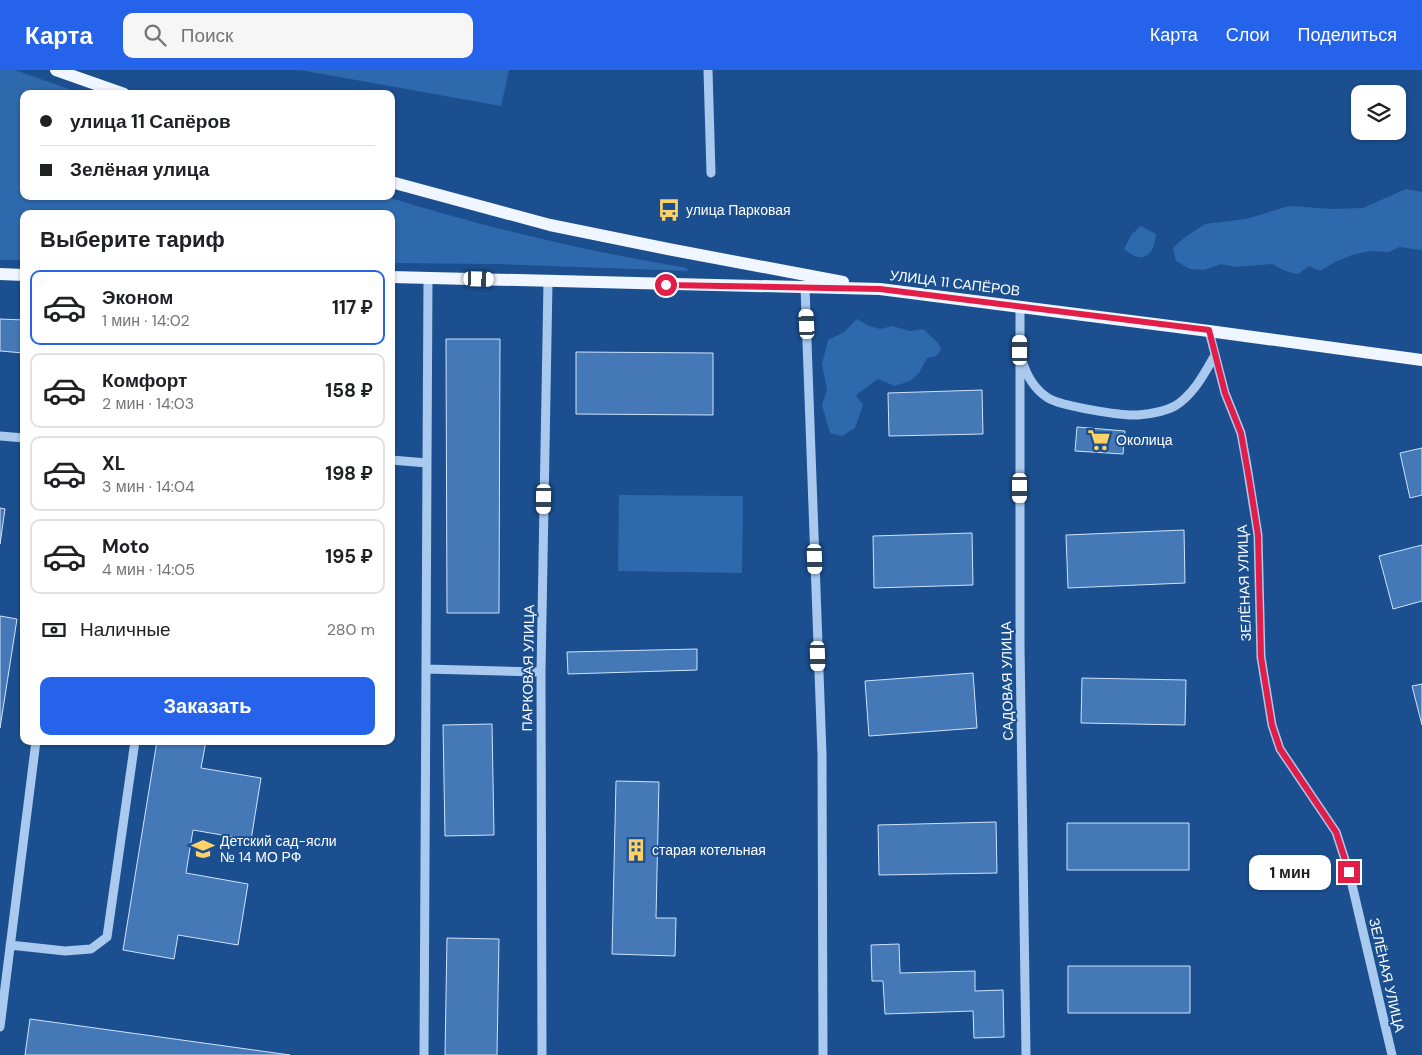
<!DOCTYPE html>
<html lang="ru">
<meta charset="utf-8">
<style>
body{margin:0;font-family:"DM Sans",sans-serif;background:#f6f6f6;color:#202124;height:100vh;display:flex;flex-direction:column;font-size:19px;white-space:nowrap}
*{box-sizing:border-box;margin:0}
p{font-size:16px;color:#757577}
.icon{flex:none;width:28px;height:28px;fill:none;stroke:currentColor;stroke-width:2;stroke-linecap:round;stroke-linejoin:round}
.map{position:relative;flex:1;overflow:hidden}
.side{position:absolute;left:20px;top:140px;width:375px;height:535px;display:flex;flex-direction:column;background:#fff;border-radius:10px;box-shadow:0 1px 4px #0004}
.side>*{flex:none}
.hud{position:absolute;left:20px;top:20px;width:375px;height:110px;border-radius:10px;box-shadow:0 1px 4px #0004;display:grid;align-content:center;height:110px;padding:0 20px;background:#fff}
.controls{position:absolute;left:1351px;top:15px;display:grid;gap:10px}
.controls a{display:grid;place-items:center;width:55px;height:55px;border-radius:10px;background:#fff;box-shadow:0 1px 4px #0004;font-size:25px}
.end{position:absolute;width:22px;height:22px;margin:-11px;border:6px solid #e11d48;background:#fff;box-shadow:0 0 0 2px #fff}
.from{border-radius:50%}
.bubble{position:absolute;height:35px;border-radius:10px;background:#fff;box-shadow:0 1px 4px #0004;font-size:16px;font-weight:700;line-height:35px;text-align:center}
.car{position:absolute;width:15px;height:30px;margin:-15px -8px;border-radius:6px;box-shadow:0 0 4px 1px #0007;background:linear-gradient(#fff 24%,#345 0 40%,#fff 0 76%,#345 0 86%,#fff 0)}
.hud b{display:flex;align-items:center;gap:18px;height:48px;font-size:19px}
.hud b+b{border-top:1px solid #e0e0e0}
.hud i{width:12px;height:12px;background:#202124}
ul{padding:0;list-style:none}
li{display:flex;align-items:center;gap:15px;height:75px;margin:0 10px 8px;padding:0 10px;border:2px solid #e0e0e0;border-radius:10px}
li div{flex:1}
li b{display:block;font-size:19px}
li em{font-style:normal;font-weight:700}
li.active{border-color:#2563eb}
li>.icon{width:45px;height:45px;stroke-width:1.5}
h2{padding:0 20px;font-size:22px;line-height:60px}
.pay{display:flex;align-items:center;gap:12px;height:55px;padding:0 20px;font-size:19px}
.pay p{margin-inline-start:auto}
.button{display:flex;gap:10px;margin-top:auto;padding:10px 20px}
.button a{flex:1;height:58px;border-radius:10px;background:#2563eb;color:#fff;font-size:20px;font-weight:700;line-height:58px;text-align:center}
header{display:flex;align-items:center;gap:30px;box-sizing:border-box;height:70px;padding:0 25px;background:#2563eb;color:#fff}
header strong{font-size:24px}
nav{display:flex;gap:28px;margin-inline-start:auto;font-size:18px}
.search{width:350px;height:45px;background:#f6f6f6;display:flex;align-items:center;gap:12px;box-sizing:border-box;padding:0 18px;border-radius:10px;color:#757577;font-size:19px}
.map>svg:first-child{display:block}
.green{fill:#2e69ad}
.building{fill:#4478b7;stroke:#cfe3fa}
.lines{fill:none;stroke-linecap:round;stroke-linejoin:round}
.minor{stroke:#a9c9ee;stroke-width:9}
.major{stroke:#f0f6ff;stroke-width:12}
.route{stroke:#e11d48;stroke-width:6}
.labels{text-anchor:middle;stroke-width:4;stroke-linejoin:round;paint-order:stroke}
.poi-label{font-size:14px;fill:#fff;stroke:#1b4f8f;text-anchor:start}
.street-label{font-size:14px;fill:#fff;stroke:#1b4f8f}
</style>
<header>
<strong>Карта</strong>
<div class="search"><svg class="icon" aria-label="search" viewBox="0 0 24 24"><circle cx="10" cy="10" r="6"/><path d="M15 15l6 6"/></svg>Поиск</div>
<nav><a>Карта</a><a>Слои</a><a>Поделиться</a></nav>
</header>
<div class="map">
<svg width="1422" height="985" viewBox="0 0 1422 985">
<rect width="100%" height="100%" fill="#1b4f8f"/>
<path class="green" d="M0 0H15L83 24H24V126H384C483 157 585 181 687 198L688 201 495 194 391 193V144H24V190H0Z
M300 0H509L501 36Z
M1406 119 1422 122V180L1399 177 1389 182 1370 181 1352 185 1335 192 1320 201 1309 196 1298 204 1285 201 1272 194 1236 197 1221 194 1204 200 1190 199 1176 191 1173 178 1184 168 1205 154 1246 149 1289 136 1332 139 1363 138Z
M1141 156 1156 164C1154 186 1143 195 1124 179L1131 165Z
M857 249 869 256 880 259 892 256 910 261 923 259 939 274 941 280 936 286 927 288 919 303 910 311 895 316 878 309 856 325 863 335 855 358 842 366 830 363 822 335 827 320 822 294 828 270 844 262Z
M619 425 743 426 742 503 618 501Z"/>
<path class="building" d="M0 249 24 250V283L0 281Z
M446 269H500L499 543H447Z
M576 282 713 283V345L576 344Z
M982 320 983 364 889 366 888 323Z
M1077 357 1125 361 1123 384 1075 381Z
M1422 378V425L1410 428 1400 383Z
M0 438 5 439 0 474Z
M1184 460 1185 513 1068 518 1066 465Z
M972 463 973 515 874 518 873 466Z
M1422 475V531L1393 539 1379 486Z
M0 546 17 549 0 658Z
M697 579V600L568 604 567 582Z
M973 603 977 658 869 666 865 611Z
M1082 608 1186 610 1185 655 1081 653Z
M1422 614V655L1412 616Z
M492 654 494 765 445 766 443 655Z
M157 671H206L201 698 261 708 251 770 193 760 186 803 248 814 238 875 178 865 174 889 123 880Z
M616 711 659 712 656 848H676L675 886 612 884Z
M996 752 997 803 879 805 878 755Z
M1067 753H1189V800H1067Z
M447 868 499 869 497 985H445Z
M899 874 900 903 975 901V921L1003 920 1004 967 974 968 973 941 885 944 883 911H872L871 875Z
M1068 896H1190V943H1068Z
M30 949 290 985H25Z"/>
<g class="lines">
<path class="minor" d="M708 0 711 103
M805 217 822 684 823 985
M1020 236V576L1026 985
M1209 261 1225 323 1241 363 1247 396 1258 465 1261 587 1272 655 1280 679 1336 762 1349 802 1392 985
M1022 290C1026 304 1034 319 1048 328 1061 336 1121 346 1138 345 1150 344 1164 342 1175 336 1194 324 1204 304 1215 285
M0 366 24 368
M391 390 427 393 426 599 541 602
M427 393 428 208
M10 875 65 881 91 879 107 867 135 671
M0 957 36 671
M424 985 426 599
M542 985 541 602 548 212"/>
<path class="major" d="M56 0 124 24
M391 112 550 155 668 179 843 212
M0 204 24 205
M391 207 880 219 1209 261 1422 290"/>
</g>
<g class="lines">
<path class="route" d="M666 215 880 219 1209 260 1225 323 1241 363 1250 414 1258 465 1261 587 1272 655 1280 679 1336 762 1349 802"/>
</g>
<defs>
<symbol id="bus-bare" viewBox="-9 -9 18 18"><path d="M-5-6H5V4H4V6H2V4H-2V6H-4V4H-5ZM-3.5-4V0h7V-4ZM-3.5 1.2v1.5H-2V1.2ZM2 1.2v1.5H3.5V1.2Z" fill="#ffd166" stroke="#1b4f8f" stroke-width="2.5" paint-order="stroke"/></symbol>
<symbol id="supermarket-bare" viewBox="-9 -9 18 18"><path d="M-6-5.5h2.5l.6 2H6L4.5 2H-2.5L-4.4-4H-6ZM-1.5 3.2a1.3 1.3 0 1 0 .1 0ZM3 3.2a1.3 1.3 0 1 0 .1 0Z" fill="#ffd166" stroke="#1b4f8f" stroke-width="2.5" paint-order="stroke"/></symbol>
<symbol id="school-bare" viewBox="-9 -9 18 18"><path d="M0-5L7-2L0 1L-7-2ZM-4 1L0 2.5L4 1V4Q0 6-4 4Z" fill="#ffd166" stroke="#1b4f8f" stroke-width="2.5" paint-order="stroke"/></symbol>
<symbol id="building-bare" viewBox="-9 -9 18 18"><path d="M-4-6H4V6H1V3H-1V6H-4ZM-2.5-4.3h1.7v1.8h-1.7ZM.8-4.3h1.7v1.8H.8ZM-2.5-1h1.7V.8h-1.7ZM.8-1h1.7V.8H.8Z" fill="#ffd166" stroke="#1b4f8f" stroke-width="2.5" paint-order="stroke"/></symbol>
</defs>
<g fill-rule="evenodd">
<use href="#bus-bare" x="653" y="124" width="32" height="32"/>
<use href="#supermarket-bare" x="1083" y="354" width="32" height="32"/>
<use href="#school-bare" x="187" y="763" width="32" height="32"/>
<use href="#building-bare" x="620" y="764" width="32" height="32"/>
</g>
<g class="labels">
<g class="poi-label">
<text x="686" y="145">улица Парковая</text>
<text x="1116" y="375">Околица</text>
<text x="220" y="776">Детский сад-ясли<tspan x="220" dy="16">№ 14 МО РФ</tspan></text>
<text x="652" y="785">старая котельная</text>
</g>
<g class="street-label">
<text transform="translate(955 213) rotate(7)" y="5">УЛИЦА 11 САПЁРОВ</text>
<text transform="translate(1244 513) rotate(-92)" y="5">ЗЕЛЁНАЯ УЛИЦА</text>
<text transform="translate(528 598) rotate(-89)" y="5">ПАРКОВАЯ УЛИЦА</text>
<text transform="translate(1007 611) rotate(-91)" y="5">САДОВАЯ УЛИЦА</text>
<text transform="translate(1387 905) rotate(77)" y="5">ЗЕЛЁНАЯ УЛИЦА</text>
</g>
</g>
</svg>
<div class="controls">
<a><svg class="icon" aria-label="layers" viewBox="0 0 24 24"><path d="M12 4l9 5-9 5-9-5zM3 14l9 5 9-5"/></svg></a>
</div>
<i class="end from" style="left:666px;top:215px"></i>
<i class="end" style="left:1349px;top:802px"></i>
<div class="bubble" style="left:1249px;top:785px;width:82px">1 мин</div>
<i class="car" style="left:479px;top:209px;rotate:92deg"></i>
<i class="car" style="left:807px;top:254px;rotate:357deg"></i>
<i class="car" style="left:1020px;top:280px;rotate:0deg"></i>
<i class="car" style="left:1020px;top:418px;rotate:180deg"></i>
<i class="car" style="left:544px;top:429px;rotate:181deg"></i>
<i class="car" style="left:815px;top:489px;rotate:178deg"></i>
<i class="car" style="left:818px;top:586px;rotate:178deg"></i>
<div class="hud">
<b><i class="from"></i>улица 11 Сапёров</b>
<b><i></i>Зелёная улица</b>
</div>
<section class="side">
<h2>Выберите тариф</h2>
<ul>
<li class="active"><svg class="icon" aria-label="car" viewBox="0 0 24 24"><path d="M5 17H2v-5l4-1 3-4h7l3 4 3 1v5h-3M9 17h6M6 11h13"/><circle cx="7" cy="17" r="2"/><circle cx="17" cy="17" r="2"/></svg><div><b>Эконом</b><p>1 мин · 14:02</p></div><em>117 ₽</em></li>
<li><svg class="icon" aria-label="car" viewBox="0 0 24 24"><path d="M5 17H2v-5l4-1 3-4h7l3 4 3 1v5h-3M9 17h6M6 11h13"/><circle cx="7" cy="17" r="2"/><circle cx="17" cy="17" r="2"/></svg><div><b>Комфорт</b><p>2 мин · 14:03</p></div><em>158 ₽</em></li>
<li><svg class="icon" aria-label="car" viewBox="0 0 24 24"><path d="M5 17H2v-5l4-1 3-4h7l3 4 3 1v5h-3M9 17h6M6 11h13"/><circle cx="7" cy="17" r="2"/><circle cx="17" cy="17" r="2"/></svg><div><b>XL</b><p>3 мин · 14:04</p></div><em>198 ₽</em></li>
<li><svg class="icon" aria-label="car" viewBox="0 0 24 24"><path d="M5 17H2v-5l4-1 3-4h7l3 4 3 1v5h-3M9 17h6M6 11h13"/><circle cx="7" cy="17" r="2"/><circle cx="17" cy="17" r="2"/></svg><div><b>Moto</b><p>4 мин · 14:05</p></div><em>195 ₽</em></li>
</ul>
<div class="pay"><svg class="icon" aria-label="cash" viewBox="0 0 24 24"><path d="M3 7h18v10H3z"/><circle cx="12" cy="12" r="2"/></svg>Наличные<p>280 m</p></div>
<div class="button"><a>Заказать</a></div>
</section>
</div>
